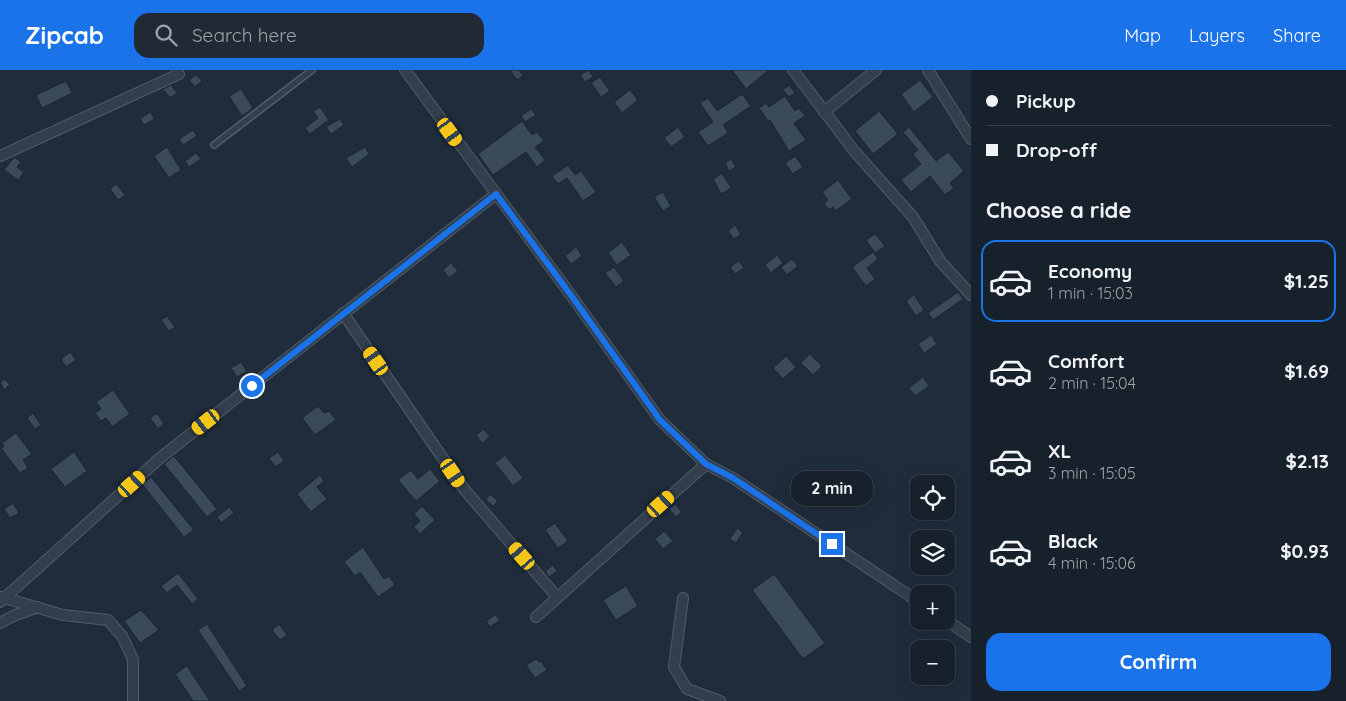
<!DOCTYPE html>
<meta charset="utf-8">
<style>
body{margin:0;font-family:Quicksand,sans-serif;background:#202934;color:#f1f3f6;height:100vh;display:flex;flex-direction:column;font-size:19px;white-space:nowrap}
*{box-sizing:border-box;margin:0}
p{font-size:16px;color:#9ea3a9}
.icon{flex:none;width:28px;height:28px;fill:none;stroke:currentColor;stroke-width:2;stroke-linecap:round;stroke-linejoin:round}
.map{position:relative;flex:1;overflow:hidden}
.sheet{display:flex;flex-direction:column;background:#17212c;width:375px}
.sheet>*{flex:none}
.hud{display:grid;align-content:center;height:110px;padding:0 15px;background:#17212c}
.buttons{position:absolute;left:910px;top:405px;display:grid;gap:10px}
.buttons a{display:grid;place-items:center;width:45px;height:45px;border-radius:10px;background:#17212c;box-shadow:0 5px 20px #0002,0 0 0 1px #363e48;font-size:25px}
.end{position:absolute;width:22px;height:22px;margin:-11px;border:6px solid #1a73e8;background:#fff;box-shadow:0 0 0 2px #fff}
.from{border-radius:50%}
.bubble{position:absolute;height:35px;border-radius:15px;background:#17212c;box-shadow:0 5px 20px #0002,0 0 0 1px #363e48;font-size:16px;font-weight:700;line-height:35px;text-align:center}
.car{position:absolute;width:15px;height:30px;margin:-15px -8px;border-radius:6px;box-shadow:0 0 4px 1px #0007;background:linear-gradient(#f5c518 24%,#345 0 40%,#f5c518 0 76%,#345 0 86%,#f5c518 0)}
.hud b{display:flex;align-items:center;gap:18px;height:48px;font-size:19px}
.hud b+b{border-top:1px solid #363e48}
.hud i{width:12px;height:12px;background:#f1f3f6}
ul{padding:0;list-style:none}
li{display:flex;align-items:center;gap:15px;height:82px;margin:0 10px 8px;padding:0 5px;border:2px solid transparent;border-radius:15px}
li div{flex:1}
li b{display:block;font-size:19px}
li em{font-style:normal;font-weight:700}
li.selected{border-color:#1a73e8}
li>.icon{width:45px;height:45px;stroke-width:1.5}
h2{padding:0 15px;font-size:22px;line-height:60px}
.primary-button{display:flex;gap:10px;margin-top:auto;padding:10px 15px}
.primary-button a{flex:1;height:58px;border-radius:15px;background:#1a73e8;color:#fff;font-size:20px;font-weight:700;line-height:58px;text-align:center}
header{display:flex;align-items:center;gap:30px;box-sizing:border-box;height:70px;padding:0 25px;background:#1a73e8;color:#fff}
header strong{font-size:24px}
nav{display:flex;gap:28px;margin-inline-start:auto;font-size:18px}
.search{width:350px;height:45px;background:#202934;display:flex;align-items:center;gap:12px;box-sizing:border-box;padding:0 18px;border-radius:15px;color:#9ea3a9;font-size:19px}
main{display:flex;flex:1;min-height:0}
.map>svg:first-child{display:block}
.building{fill:#3a4a5b;stroke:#1a2532}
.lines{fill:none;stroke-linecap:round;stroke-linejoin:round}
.lane-casing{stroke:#505c69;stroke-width:8}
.street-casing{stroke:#505c69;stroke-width:12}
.lane{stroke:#333e4c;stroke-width:5}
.street{stroke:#333e4c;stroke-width:10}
.route{stroke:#1a73e8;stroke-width:6}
</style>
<header>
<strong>Zipcab</strong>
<div class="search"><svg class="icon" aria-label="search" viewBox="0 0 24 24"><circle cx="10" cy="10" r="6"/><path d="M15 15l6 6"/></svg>Search here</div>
<nav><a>Map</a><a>Layers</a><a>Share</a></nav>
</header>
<main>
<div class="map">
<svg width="971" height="631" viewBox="0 0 971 631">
<rect width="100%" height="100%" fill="#1f2c3b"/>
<path class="building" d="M510 0H519L523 6 517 10Z
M589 0 593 7 585 12 580 5Z
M732 0H769L746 19Z
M196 5 202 11 195 17 189 10Z
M600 7 610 21 601 27 591 13Z
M920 10 933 27 914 42 901 24Z
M66 11 72 23 42 38 36 25Z
M171 15 177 23 170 28 163 19Z
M789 15 795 23 789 27 783 20Z
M241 19 253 38 242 46 229 26Z
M630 20 638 30 622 43 614 32Z
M742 24 751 36 723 55 728 63 708 76 698 62 713 52 700 33 708 28 717 41Z
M785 26 795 41 799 38 805 46 794 53 806 70 789 81 770 50 768 51 759 38 766 33 769 37Z
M320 37 329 50 310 64 305 58 318 48 313 41Z
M531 39 536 45 525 52 521 46Z
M879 41 898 64 873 84 855 61Z
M150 42 155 49 144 55 140 49Z
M340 49 344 55 331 64 326 57Z
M522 51 532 65 537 62 544 71 535 77 545 90 537 97 526 82 493 105 478 84Z
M678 57 685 67 671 77 664 68Z
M909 57 936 91 948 82 964 101 950 113 954 118 945 125 930 106 911 122 901 110 921 94 913 84 918 80 903 62Z
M193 60 197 66 183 75 179 69Z
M167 77 181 100 169 108 154 86Z
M365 77 369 84 352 97 346 88Z
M196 83 201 89 189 97 185 91Z
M795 86 803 97 793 104 785 93Z
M14 87 21 92 17 97 24 102 18 110 4 100Z
M731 89 736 97 729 101 725 93Z
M568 95 575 105 581 101 596 122 583 131 567 108 558 114 552 106Z
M722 103 731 118 721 124 713 109Z
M838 110 852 129 835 141 833 137 829 140 824 133 828 130 822 122Z
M116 114 125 125 118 130 110 119Z
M663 122 671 136 663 141 654 127Z
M735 155 741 164 734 169 728 161Z
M875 164 885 176 875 183 866 170Z
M622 172 631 185 617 195 608 183Z
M576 177 582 186 571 194 565 186Z
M873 182 878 189 867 198 875 209 866 216 852 197Z
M777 185 783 193 771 203 765 195Z
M792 189 798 196 787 205 781 197Z
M739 191 744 198 735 204 730 197Z
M451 193 458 201 449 208 443 200Z
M614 197 624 211 616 217 605 203Z
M958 222 963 229 933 250 928 243Z
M914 225 924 240 916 246 906 231Z
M167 246 175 257 169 261 161 250Z
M931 265 937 274 924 283 918 274Z
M70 282 76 290 66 297 61 289Z
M810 284 822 296 813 305 801 293Z
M786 286 796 297 783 309 773 298Z
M241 292 247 301 237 307 231 298Z
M923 307 929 316 915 326 909 318Z
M5 309 10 315 4 320 0 312Z
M113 320 130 344 112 357 106 348 101 351 95 343 101 339 96 332Z
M318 336 324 343 329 341 336 350 315 365 302 348Z
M33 343 41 355 35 359 27 348Z
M157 343 164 354 158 359 150 348Z
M484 359 490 367 482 373 476 365Z
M16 363 32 384 23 390 28 398 20 403 1 378 4 376 2 373Z
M74 382 87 401 65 417 51 399Z
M278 382 284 391 275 397 269 388Z
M505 385 523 408 513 416 495 393Z
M174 386 217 439 207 447 164 394Z
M430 399 440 411 416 431 398 410 411 400 418 409Z
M320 405 324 411 317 417 327 429 311 442 297 424Z
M151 407 194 460 184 467 142 414Z
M490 424 498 431 493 436 486 430Z
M13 433 19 443 10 448 4 439Z
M675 434 682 442 676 447 669 439Z
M422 436 435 450 420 464 414 457 420 451 414 444Z
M229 437 234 443 221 453 217 447Z
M555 453 568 471 558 478 545 460Z
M737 458 743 462 736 473 730 469Z
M664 461 673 471 663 479 655 469Z
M363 477 384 509 389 506 395 515 378 527 360 502 355 506 344 492Z
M553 495 557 501 549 507 545 501Z
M178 503 198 529 192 534 177 515 167 523 161 516Z
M774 504 825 573 803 589 752 520Z
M626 516 638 536 616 550 603 530Z
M141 540 159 560 140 573 124 551Z
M495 545 500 550 490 557 486 551Z
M207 554 247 616 239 621 198 560Z
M279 554 287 565 280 570 272 560Z
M536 589 539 592 541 591 547 600 535 608 526 595Z
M187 596 210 631H193L175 604Z"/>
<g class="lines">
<defs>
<path id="lane" d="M214 75 312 0"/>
<path id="street" d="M405 0 573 228 660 350 706 394 733 408 919 532
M793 0 855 82 913 147 940 191 971 225
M928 0 971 69
M824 42 876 0
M0 86 179 4 177 0
M343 243 464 419 557 527
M1 527 63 545 108 550 122 566 133 589V631
M683 528 674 597 687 619 720 631
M0 532 160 388 496 124
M536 547 706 394
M946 550 971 567
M0 553 13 546 38 537"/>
</defs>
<use href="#lane" class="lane-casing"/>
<use href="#street" class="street-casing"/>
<use href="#lane" class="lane"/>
<use href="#street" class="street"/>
</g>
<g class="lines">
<path class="route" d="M252 316 496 124 573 228 660 350 706 394 733 408 832 474"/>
</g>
</svg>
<div class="buttons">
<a><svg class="icon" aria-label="locate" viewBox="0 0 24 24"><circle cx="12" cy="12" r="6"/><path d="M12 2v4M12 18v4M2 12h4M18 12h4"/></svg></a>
<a><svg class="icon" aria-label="layers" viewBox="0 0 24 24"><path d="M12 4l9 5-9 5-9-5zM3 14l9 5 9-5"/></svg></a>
<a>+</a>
<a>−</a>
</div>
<i class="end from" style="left:252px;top:316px"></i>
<i class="end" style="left:832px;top:474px"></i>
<div class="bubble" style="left:791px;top:401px;width:82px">2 min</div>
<i class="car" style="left:450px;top:62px;rotate:144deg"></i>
<i class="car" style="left:376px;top:291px;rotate:325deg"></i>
<i class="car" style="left:206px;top:352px;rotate:232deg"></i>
<i class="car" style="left:453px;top:403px;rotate:146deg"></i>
<i class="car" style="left:132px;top:414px;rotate:48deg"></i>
<i class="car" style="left:661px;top:434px;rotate:48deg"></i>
<i class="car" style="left:522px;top:486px;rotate:319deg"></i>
</div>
<section class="sheet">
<div class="hud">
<b><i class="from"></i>Pickup</b>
<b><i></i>Drop-off</b>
</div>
<h2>Choose a ride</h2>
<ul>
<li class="selected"><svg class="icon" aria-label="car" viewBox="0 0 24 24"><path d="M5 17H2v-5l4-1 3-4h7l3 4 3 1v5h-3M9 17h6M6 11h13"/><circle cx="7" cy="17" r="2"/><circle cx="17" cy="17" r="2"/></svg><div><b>Economy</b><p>1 min · 15:03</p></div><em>$1.25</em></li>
<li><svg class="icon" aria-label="car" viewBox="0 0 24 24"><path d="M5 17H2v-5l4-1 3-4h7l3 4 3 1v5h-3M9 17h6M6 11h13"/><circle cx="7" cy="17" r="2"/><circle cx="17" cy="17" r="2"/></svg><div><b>Comfort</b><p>2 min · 15:04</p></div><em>$1.69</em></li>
<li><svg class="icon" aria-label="car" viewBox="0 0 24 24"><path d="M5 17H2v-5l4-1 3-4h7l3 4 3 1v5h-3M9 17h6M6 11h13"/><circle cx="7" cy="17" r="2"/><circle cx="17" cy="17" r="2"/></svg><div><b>XL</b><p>3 min · 15:05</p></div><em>$2.13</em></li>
<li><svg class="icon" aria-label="car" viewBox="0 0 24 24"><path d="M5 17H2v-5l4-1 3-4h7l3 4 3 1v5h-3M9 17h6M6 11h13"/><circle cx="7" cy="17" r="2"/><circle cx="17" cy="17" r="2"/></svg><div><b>Black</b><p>4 min · 15:06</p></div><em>$0.93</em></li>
</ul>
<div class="primary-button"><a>Confirm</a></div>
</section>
</main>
